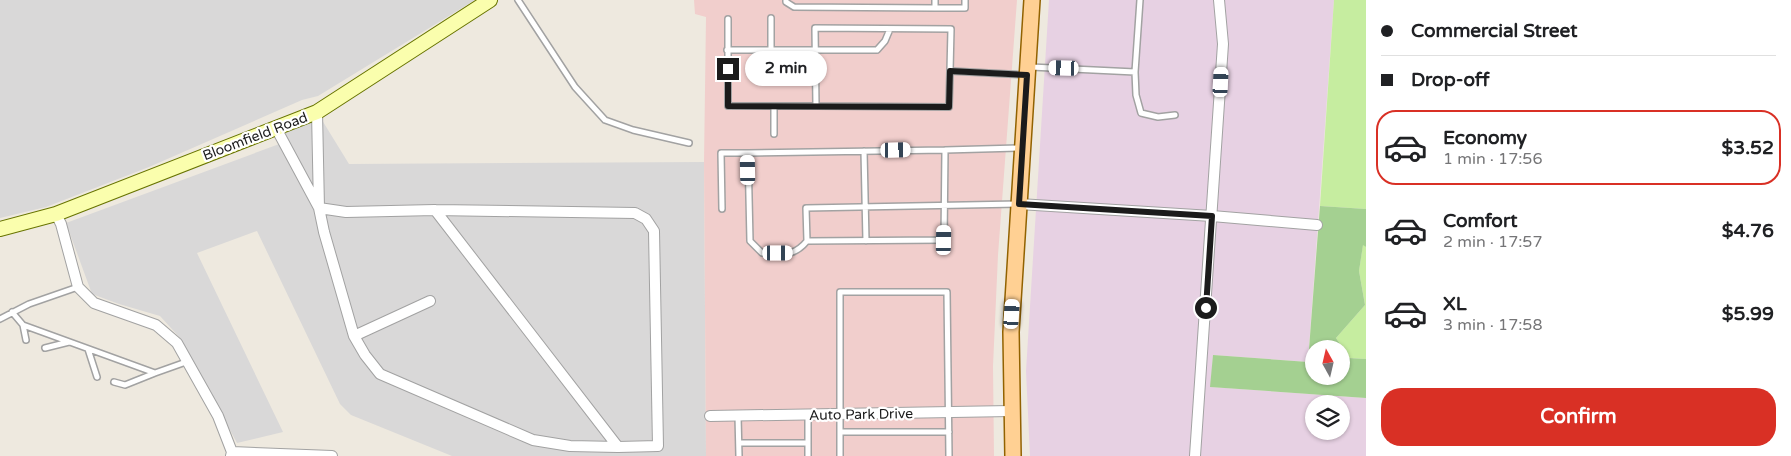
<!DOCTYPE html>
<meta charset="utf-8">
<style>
body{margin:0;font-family:"Varela Round",sans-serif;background:#f6f6f6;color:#202124;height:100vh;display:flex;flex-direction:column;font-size:19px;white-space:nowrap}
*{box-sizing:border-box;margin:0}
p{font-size:16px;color:#757577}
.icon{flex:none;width:28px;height:28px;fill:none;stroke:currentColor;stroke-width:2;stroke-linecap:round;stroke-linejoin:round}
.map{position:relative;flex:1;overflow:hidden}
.panel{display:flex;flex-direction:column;background:#fff;width:425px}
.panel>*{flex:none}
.top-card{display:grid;align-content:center;height:110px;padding:0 15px;background:#fff}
.needle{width:32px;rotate:352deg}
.tools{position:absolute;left:1305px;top:340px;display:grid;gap:10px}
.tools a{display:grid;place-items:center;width:45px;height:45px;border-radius:50%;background:#fff;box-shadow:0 1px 4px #0004;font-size:25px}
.end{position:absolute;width:22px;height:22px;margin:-11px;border:6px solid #1b1b1b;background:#fff;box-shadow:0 0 0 2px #fff}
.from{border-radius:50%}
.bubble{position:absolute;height:35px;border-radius:18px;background:#fff;box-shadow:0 1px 4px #0004;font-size:16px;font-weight:700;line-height:35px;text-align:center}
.car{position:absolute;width:15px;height:30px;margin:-15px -8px;border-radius:6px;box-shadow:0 0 4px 1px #0007;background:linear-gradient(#fff 24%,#345 0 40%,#fff 0 76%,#345 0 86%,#fff 0)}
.top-card b{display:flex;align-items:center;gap:18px;height:48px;font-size:19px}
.top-card b+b{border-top:1px solid #e0e0e0}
.top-card i{width:12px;height:12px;background:#202124}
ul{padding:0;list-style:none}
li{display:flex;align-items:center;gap:15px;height:75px;margin:0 10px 8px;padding:0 5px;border:2px solid transparent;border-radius:20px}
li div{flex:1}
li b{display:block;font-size:19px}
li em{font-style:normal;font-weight:700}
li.selected{border-color:#d93025}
li>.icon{width:45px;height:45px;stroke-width:1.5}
.button{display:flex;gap:10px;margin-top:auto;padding:10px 15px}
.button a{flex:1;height:58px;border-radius:20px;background:#d93025;color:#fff;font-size:20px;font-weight:700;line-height:58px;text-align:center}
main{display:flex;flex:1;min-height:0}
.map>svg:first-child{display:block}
.residential{fill:#d9d8d8}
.commercial{fill:#f1cecc}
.industrial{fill:#e7d1e3;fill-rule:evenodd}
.grass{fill:#c6eda0}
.forest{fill:#a4d091;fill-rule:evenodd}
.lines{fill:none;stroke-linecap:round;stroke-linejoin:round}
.lane-casing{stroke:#a2a2a2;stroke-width:8}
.street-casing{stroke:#a2a2a2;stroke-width:12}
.secondary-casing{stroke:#687400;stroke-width:16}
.primary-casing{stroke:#926200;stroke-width:18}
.lane{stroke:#fff;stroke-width:5}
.street{stroke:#fff;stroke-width:10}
.secondary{stroke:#fafead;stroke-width:14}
.primary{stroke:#ffd093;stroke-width:15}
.route{stroke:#1b1b1b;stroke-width:6}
.labels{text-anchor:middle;stroke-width:4.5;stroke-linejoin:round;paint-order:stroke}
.street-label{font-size:14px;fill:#1b1b1b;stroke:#fff}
</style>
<main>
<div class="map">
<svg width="1366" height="456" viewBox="0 0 1366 456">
<rect width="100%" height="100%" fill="#eee9df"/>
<path class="residential" d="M0 0H475L318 96 302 100 149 167 46 207 0 218Z
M317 112 349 164 704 162 706 456H452L351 415 340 404 257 231 197 253 283 432 237 443 181 339 160 316 119 304 92 294 66 223 282 143 276 128Z"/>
<path class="commercial" d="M694 0H1017L998 255 993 366 994 456H706L704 162 706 17 695 14Z"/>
<path class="industrial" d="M1049 0H1334L1308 362 1213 355 1211 387 1366 398V456H1030L1026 371ZM1314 404H1341V431H1314Z"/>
<path class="grass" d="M1334 0H1366V209L1320 206Z
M1363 244 1366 247V359L1349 358 1336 338 1365 305 1359 271Z"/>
<path class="forest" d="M1320 206 1366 209V247L1363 245 1359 271 1365 305 1336 338 1349 358 1366 359V398L1210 387 1213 355 1308 362ZM1314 349H1341V376H1314Z"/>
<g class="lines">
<defs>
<path id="lane" d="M518 0 575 87 605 120 633 130 689 143
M786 0V2L794 7 935 8V0
M935 8H965V0
M771 18V50
M728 19V106H816
M727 50H877L885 41 890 29
M1031 67 1135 72 1140 0
M950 71 949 107 816 106 815 28 951 29 950 71 1027 75
M1135 72 1136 95 1141 113 1158 117 1175 115
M774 134V106
M864 151 866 241
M748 153 945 150
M722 209 721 153H748L750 241 762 253C782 253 793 258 807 241L944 240 945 150 1022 148
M807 241 806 208 1018 204
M12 312 23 325 155 373 186 362
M0 319 29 304 78 287
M23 325 26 340
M45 348 69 342
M88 349 97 377
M114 382 125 385 155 373
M808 415V456
M738 416 739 456
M840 432H949
M739 443H808
M840 456V292H947L949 456"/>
<path id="street" d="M276 128 319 208 346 212 435 210 635 213 646 219 654 231 658 446 618 447 570 446 533 440 380 374 365 355 354 336 324 232 319 208 317 112
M1019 204 1212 216 1317 225
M435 210 618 447
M56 214 61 224 78 287 94 303 156 325 177 343 218 416 232 452 231 456
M354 336 430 301
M710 416 1011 411
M232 452 332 456
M1195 456 1223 44 1219 0"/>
<path id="secondary" d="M0 229 56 214 317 112 490 0"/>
<path id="primary" d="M1013 456 1011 332 1032 0"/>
</defs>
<use href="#lane" class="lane-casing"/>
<use href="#street" class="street-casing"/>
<use href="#secondary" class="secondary-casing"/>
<use href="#primary" class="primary-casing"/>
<use href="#lane" class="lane"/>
<use href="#street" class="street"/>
<use href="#secondary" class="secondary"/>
<use href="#primary" class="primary"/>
</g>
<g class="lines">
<path class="route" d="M728 69V106L949 107 950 71 1027 75 1019 204 1212 216 1206 308"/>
</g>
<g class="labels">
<g class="street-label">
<text transform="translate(255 136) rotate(-21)" y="5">Bloomfield Road</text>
<text transform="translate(861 414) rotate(-1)" y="5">Auto Park Drive</text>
</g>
</g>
</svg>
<div class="tools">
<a><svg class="needle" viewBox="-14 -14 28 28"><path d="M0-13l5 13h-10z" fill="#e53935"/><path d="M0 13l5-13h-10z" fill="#757577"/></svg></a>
<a><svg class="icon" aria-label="layers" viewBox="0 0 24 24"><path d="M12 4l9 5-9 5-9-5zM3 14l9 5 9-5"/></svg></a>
</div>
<i class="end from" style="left:1206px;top:308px"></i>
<i class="end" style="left:728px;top:69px"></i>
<div class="bubble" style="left:745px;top:51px;width:82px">2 min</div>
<i class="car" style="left:1064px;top:68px;rotate:272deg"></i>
<i class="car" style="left:1221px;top:82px;rotate:3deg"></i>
<i class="car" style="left:896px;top:150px;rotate:89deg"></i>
<i class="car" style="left:748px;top:170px;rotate:359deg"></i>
<i class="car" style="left:944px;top:240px;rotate:1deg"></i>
<i class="car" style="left:778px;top:253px;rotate:90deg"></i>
<i class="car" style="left:1012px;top:314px;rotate:4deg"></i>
</div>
<section class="panel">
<div class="top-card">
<b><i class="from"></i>Commercial Street</b>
<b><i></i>Drop-off</b>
</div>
<ul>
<li class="selected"><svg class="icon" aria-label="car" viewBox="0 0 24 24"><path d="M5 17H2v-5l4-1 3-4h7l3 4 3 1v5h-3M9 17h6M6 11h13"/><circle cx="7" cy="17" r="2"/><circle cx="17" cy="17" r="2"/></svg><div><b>Economy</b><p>1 min · 17:56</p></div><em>$3.52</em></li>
<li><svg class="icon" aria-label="car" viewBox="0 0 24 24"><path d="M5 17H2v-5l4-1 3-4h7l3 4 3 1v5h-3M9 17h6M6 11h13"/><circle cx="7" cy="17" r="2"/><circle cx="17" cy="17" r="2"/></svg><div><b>Comfort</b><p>2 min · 17:57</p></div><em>$4.76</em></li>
<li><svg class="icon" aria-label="car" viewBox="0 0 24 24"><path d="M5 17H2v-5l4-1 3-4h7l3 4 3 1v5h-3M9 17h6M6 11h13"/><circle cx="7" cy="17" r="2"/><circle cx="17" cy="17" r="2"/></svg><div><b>XL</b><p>3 min · 17:58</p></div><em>$5.99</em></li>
</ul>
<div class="button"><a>Confirm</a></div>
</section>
</main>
